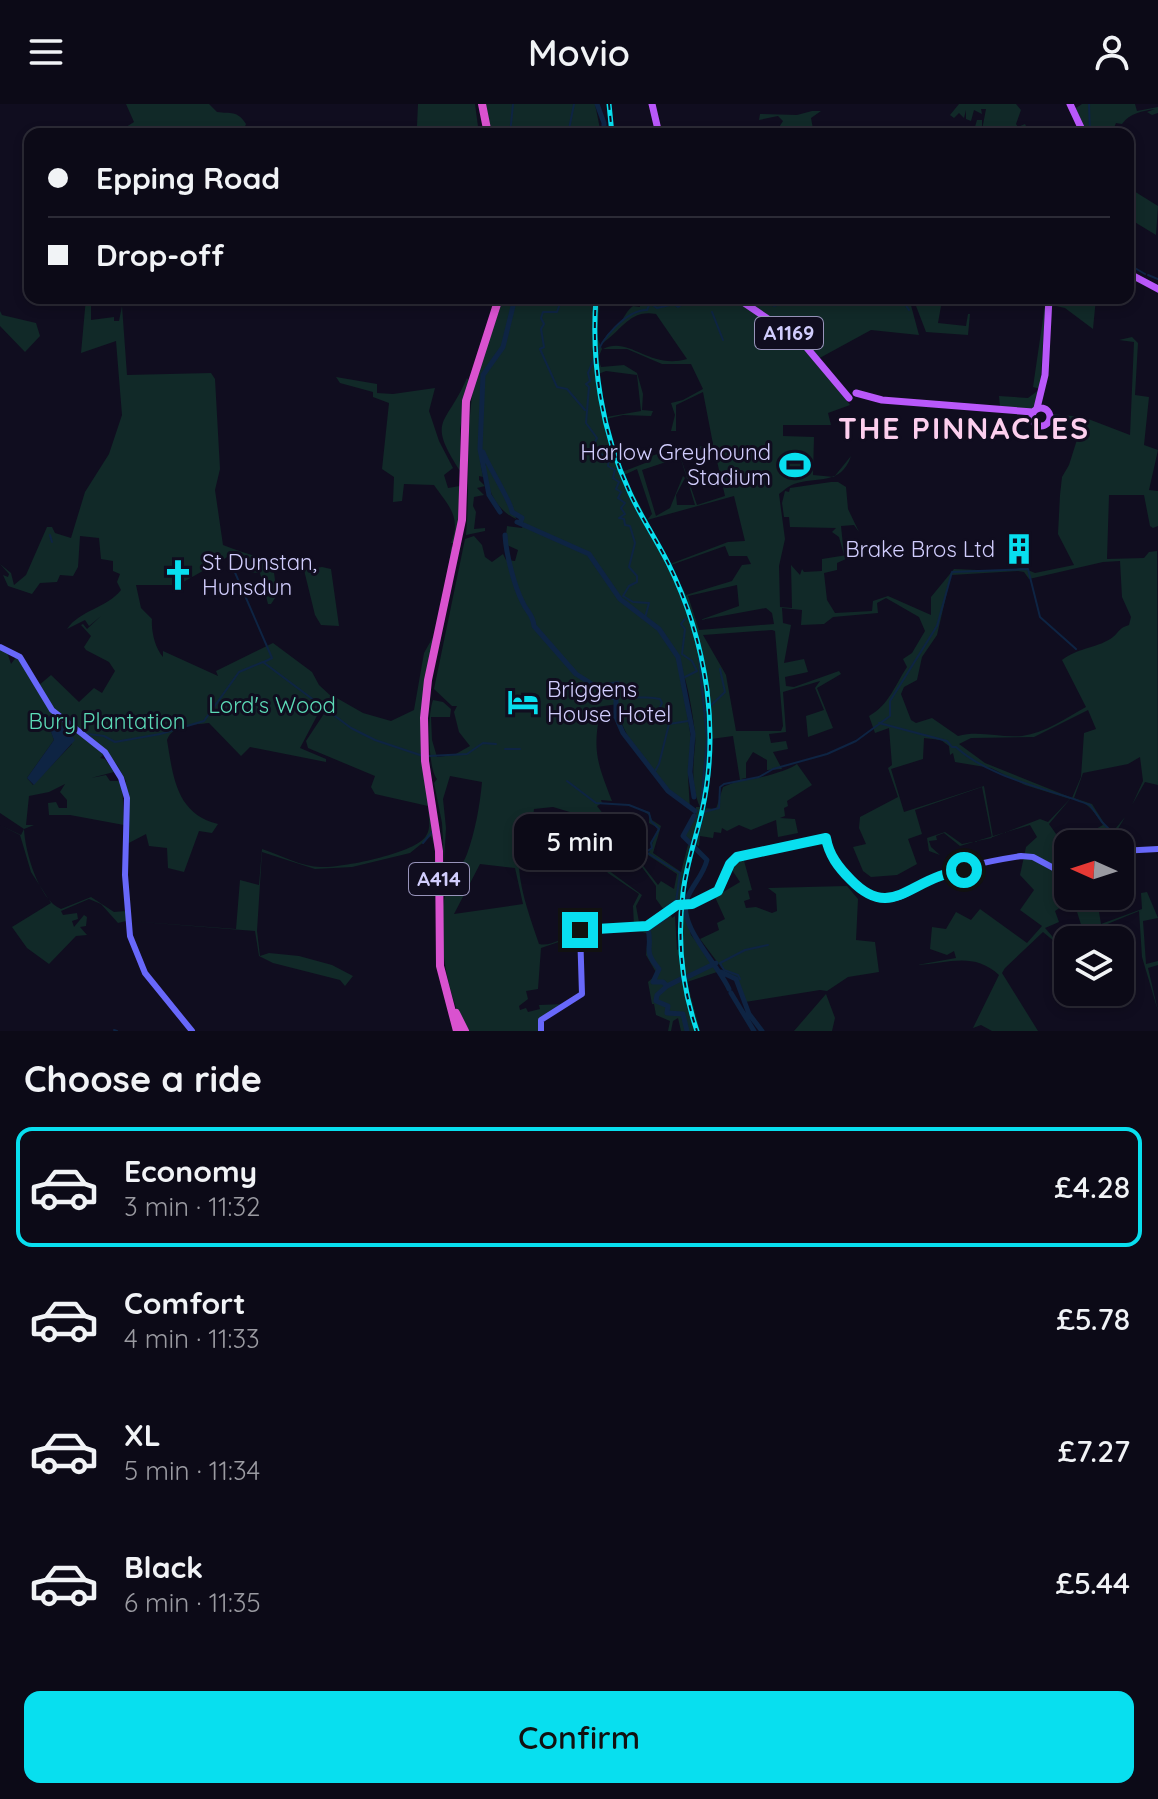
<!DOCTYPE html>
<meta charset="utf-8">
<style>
body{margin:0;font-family:Quicksand,sans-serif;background:#151320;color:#f1f3f6;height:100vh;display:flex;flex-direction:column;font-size:30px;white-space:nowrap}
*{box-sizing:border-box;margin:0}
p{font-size:26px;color:#9a9aa1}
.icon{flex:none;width:44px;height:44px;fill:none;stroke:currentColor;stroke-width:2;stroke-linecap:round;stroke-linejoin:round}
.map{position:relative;height:927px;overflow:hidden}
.details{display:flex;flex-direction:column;background:#0c0a17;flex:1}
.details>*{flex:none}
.top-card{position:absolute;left:24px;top:24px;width:1110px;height:176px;border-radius:16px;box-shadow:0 4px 12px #0003,0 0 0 2px #2c2b36;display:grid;align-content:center;height:176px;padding:0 24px;background:#0c0a17}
.needle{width:52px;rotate:273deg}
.buttons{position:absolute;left:1054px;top:726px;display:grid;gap:16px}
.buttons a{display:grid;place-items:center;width:80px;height:80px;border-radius:16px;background:#0c0a17;box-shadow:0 4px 12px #0003,0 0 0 2px #2c2b36;font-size:40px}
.end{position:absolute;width:36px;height:36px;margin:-18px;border:10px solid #08dfef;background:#111;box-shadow:0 0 0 4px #111}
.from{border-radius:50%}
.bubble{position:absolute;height:56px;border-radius:16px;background:#0c0a17;box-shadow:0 4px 12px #0003,0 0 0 2px #2c2b36;font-size:26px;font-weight:600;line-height:56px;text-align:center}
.top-card b{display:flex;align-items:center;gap:28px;height:76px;font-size:30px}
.top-card b+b{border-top:2px solid #2c2b36}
.top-card i{width:20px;height:20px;background:#f1f3f6}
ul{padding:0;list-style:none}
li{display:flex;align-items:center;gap:24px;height:120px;margin:0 16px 12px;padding:0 8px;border:4px solid transparent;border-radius:16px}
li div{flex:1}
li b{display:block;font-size:30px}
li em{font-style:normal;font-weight:600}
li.active{border-color:#08dfef}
li>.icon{width:72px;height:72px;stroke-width:1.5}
h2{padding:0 24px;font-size:36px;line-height:96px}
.cta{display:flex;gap:16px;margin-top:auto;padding:16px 24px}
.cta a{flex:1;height:92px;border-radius:16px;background:#08dfef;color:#111;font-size:32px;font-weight:600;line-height:92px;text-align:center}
header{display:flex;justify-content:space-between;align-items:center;height:104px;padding:0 24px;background:#0c0a17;font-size:36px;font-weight:600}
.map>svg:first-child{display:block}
.green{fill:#112928;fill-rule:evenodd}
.water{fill:#0e2443}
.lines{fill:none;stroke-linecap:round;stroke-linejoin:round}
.stream{stroke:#0e2443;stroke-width:2}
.river{stroke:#0e2443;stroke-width:5}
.secondary{stroke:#6868fa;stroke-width:6}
.primary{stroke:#b958fa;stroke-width:7}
.trunk{stroke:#d952cf;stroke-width:8}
.rail-casing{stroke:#08dfef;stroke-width:5}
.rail{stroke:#100d1f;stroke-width:2;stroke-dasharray:6;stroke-linecap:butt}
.route{stroke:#08dfef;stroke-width:10}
.labels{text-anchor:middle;stroke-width:6;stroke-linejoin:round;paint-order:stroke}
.shield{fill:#100d1f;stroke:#9793ba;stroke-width:2}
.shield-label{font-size:20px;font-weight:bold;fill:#d1cdfd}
.poi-label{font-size:22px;fill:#d1cdfd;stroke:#100d1f;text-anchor:end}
.park-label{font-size:22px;fill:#5cdbb7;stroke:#100d1f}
.district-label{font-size:30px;font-weight:bold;letter-spacing:2px;fill:#fdcfee;stroke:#100d1f}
</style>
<header><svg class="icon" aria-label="menu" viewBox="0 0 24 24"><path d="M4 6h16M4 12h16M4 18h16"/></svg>Movio<svg class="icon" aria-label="person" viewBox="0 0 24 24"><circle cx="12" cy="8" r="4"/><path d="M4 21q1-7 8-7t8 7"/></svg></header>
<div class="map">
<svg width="1158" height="927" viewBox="0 0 1158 927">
<rect width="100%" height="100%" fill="#100d1f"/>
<path class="green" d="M126 0H209L217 8C231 10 237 6 246 20L242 30H115L134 18Z
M418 0H475L479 30H444L417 22Z
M483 0H595L601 30H490Z
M959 0H1016L1021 6 1016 20 1018 23 1025 20 1028 26 1017 24V28L979 29 974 26 977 16H982V26L986 5H981L982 10 974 6 971 17 966 15V6L964 14 959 9 954 14 950 11Z
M1082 0H1135L1137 7 1158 3V9L1152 11 1147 8 1155 5C1142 7 1130 9 1122 20L1116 19 1113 26 1103 30H1086L1076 4Z
M812 7H821L811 14 813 25H799L800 30H756L761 22 768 30 776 28 783 17 778 12 759 16 760 10 797 11Z
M1129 84 1158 102 1156 131 1128 114Z
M86 194 104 195 91 197V216L114 213V217H119L122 202 127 271 211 269 215 275 220 365 215 386 223 441C239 448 261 452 273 461L277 491 271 500H268L260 469 249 468 247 454 231 451 178 481H136L141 504 152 515C151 527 155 544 163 553V547L218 572 216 567 273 539 312 568 319 581 332 593 319 608 300 644 326 655V658L250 643 241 652 209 619C193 621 173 620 167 636 173 672 176 710 218 720L212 729 199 727 184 768 168 764 167 744 149 742 146 730 127 740 126 677 117 661 105 646 57 609 38 582 51 571 79 598 94 584 102 589 115 567 109 558 86 546 84 543 91 532 81 521 83 520 87 525 101 512 89 522 85 516 67 525C80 506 107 504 121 486L117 478 120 470 113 467V457L101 455 99 434 80 432 78 463 73 472 60 471 57 478 40 479 32 490 8 482 3 471 8 473 9 470 0 460 11 469 14 481 26 471 47 423H52L55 429 71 434 85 388 109 350 122 311 116 237 81 249Z
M503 194H594C592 253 598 313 619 368 633 404 656 436 672 471 711 555 717 648 693 738L684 732 696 713V703H700C691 683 693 662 695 641 697 631 688 581 684 572H681L691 634 688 673 690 705C667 687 616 631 618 600L597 603 600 609C592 647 598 661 612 697L601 696 602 699 597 702 658 781 661 777 674 785 677 770 648 751 658 724 649 719V711L640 705 649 708 652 716 661 722 653 749 681 768 688 741 692 742 680 799 647 821 634 822 633 802 639 790 608 769 598 756 583 748 528 739 527 734H515C520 744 518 752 519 764 521 790 531 816 539 840 552 843 563 832 576 832L541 844 538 885 526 887 528 895 519 902 520 906 526 904 528 908 540 905 539 901 566 900 542 914 540 927H466C447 891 433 821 448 782 452 771 463 762 467 750 475 728 480 701 482 678L450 672 443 695 446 724 444 758 442 719 434 679 437 675C428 665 427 612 433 596L443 598 451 605 450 613H431L432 636 437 653 454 651 470 642 459 628 454 608 457 602H452L434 585 465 435 474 432 482 441 485 453 492 458 503 450 506 456 515 457 518 446 505 440 507 422 522 424 524 419 515 409 516 415C493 404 486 382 485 358L480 356 483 373 479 372V376L485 382 477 384 484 391 474 393 473 402 476 408 474 425 485 424V427L466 431C470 388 466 344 471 301 475 264 493 229 503 194ZM553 703 610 720 656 782V795L664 806 645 819 639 818 636 802 642 791 608 766 602 757 584 748 530 739 534 705ZM480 760 515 764 523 800 454 810Z
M596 194H600L597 233 602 245 598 254 601 263 624 261 637 269 643 290 642 306 653 307 651 312 623 311 606 315 621 367C601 312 592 253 596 194ZM606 267 637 271 641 307 606 313 598 270Z
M639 194H909L919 231 871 226 816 256 850 301 828 309 831 321H783V332L814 333 813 371 834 373 851 352C841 382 817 372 794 380 788 382 782 388 779 390L785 435 779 462 780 503 792 504 791 461 800 471 802 465 804 468 822 467V455L847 451 848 454 837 459V466L824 469 827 496 835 509 872 507 873 497 888 492 931 511V493L954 465 1001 467 1023 464 1035 469 1074 461 1058 430 1060 391 1062 373 1069 361 1081 323 1071 317 1052 316 1051 310 1083 313 1130 331 1134 238 1119 236 1132 233 1138 239 1135 291 1149 293 1144 341 1158 346 1149 386 1158 387V422L1153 424 1150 422 1144 391H1109L1107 455 1144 454 1149 448 1157 447 1158 681 1145 678 1132 701 1143 677 1140 653 1128 660 1083 669 1074 694 1092 700 1111 730 1125 713 1115 730 1128 746 1125 743 1120 747V740H1076L1074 737 1103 721C1093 706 1089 699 1071 694L1049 720 1061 737 1054 747 1060 753 1068 752 1065 757 1068 767 1063 769 1066 775 1060 795 1068 796V792H1103L1098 802 1101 820 1142 805 1141 789 1147 788 1158 814 1143 817 1146 860 1158 857V861L1148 864 1158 907 1142 853 1139 807 1100 823 1105 836 1096 824 1068 836 1064 841 1068 851V871L1055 838 1043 828 1005 864 1002 869 1038 927H992L981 921 973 924 999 871C973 847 947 860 917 861L956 854 954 847 947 851 930 845 932 823 946 825 956 808 971 816 980 805 1027 839 1042 822 1020 806 1034 786 1020 771 1026 743 1037 733 1030 721 960 742 944 729 936 732 937 736 929 737 931 743 940 751 929 747 927 734 945 728 962 740 992 734 982 683 915 706 922 730 908 735 917 760 897 771 871 773 863 767 853 743 866 740 859 724 827 734 859 724 860 713 898 693 888 664 892 661 889 624 875 629 869 612C889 601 895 581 907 563L903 555 912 549 925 527 919 513 886 494 877 499 878 509 833 513 824 520 801 521 802 506 782 504 783 519 791 521 784 559 804 555 808 568 785 573 786 582 794 583 839 567 841 570 817 584 833 624 808 633 806 612 824 606 815 584 820 577 783 588 786 628 769 630 771 639 786 637 788 645 773 648 782 665 767 666V656L753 648 746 659V674L741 675C753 677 788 667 797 660L812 681 787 697 788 702 784 704 785 712 780 714 795 715 798 729 778 733 776 716 751 726 739 721 727 727 722 724 721 729 714 728 713 734 700 732 699 742 694 740 704 704 716 705 723 683 740 676 733 632 711 635 704 703C717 624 709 545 675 473 659 437 637 404 622 368L648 358V353L661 349 671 352 669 357 642 366 656 412 670 404 683 372 685 374 676 391 677 401H695L680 352 697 401 725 392 714 344 676 349 671 337 677 347 713 340 703 288 676 301V327H671L675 311 671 299 683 296 703 285 691 260H662L627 245H603C629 231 649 266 687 255L656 210C629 205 622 227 601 240 608 228 611 228 620 219 625 213 626 207 633 202L640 203ZM637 365 652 410 647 416 734 392 745 437 728 438 670 460 624 371ZM725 442 729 452H747L751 460 742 461 732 477 686 491 671 461ZM1120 457 1122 493 1131 513 1129 521C1119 524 1120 527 1113 533 1099 544 1079 543 1062 556L1086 603C1066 614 1045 629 1022 632 1000 634 979 626 958 632L932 614 916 619 911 616 901 590 904 583 917 576 922 553 937 531 951 471 1018 467 1024 468 1029 475 1103 458ZM737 481 739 502 700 516 766 504 772 509 774 520 699 526 688 492ZM772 526 775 527 783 622 781 627H736L726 571 703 531ZM1088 606 1096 625 1084 629 1081 673 1072 694 985 659 959 640 971 634 1034 633ZM924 634 941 636 949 642 950 651 953 649 955 658 991 664 1025 681 1070 695 1048 718 1040 715 993 733 984 682 904 708 891 665 923 655ZM1073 795 1083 827 1059 840 1045 824 1059 818 1055 807Z
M913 194H960L941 202 938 219 966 222 968 210H970L968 231 926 228Z
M1046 194 1039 299 1033 307 1000 302 999 292 1028 294 1040 285 1033 283Z
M1052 194H1096L1093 225 1065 204 1056 202Z
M0 207 2 211 36 219 40 232 25 248 0 222Z
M336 273 377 280V289L393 290 435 284 429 307 439 337 453 364 444 371 448 384 460 382 462 401 454 439H451C462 413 448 401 434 381L404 380 402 397 393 398 394 373 382 365 389 299 373 293V288L340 279Z
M467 274 469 276 460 325V367C426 314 446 323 467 274Z
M831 378H838L846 383 848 405 859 428 854 421 841 422 844 451 839 433 832 428 836 424 790 423 789 413H784L782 399 785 387 789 388 790 384Z
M451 442 455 448C446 502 424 557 422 612 421 660 435 706 439 754L431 732 410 749 352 763 315 765 262 748 257 827 260 852 269 849 299 852 332 861 353 872 345 882 340 876 273 859 259 852 255 827 128 817 236 825 240 776 259 781 262 745C280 751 302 763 321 763 342 764 416 749 426 732 432 723 428 710 428 702L375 690 371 683 375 672 308 644 306 637 335 593 363 609 391 617 414 606 424 549 437 526 447 484Z
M322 463 331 465 339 522 321 521 315 511 304 466Z
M0 544 7 548 11 560 17 552 46 601 104 650 100 654 105 655 114 668 91 674 106 671 110 677H122L124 721 70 711H49L48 699 56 698 59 704H67V696L60 688 65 680 49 688 29 692 26 721H34L24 725C25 748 39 796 61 805L91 793 114 808 126 807V817L118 819 101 800 89 795 61 807 63 811 77 809 78 815 72 817 74 823 84 811 87 813 86 822 80 823 87 831 76 832 49 860 27 844 12 823 51 799 31 768 20 731 0 721 21 731 24 725 0 709ZM45 610 67 625 72 640 33 681 27 674 54 636Z
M743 753 752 786 748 787 750 795 744 797 746 804 756 803 772 809 777 807 776 790 768 784 847 782 858 795 856 836 875 838 879 868 848 873 827 887 820 886 745 898 737 873 724 867 700 835 719 826 717 819 725 815 715 793 740 778 730 763 732 758Z
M683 801 691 831 720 867 687 878 700 927C682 909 677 828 683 801Z
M669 806 672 814 675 812 677 846 679 845 684 884 696 927H681L678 914 673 917 671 927H668L670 917 656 911 654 900H652L648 878 657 870 646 851 648 830 640 827Z
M826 890 835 914 832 927H794Z"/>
<path class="water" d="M44 609 67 625 75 636 34 681 27 674 54 636Z"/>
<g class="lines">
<path class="stream" d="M1089 0 1090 30
M511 27H569
M510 30 513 0
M568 30 574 0
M1128 160 1145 170
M1148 171 1158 175
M562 194 557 208H543L541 214 544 220 541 225 544 243 540 245 557 283 567 285 585 306
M719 194 733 196
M901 194 909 206
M743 195 766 197 774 202 798 194
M712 208 723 236
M596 253C600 236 626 206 647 206L650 199 657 204 674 200 678 203 690 196 713 194
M594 255 588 269 590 277 586 280 589 283 586 319 597 334 594 340 596 348 609 354 608 362 615 366 613 374 619 378 616 385 621 388 618 394 625 399 621 404 625 410 619 414 624 415 625 421 630 422 635 439 629 463 637 472V478L629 482 623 492 633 498 649 499 645 514 649 519
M50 431 52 438
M230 457 272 554 264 558
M699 553 707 635 701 701
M683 574 697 567 692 557 682 550 685 525 681 520 685 515
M595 582 618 578C638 603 636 589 660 595L662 599 658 608 669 620
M706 606 725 588 720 565
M879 619 947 637 952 643H956C989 674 1050 685 1090 701L1102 718 1127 743
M88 630 104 632 115 638 160 630 204 617 239 568 263 558 351 624 375 636 423 652
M505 645H520
M429 652 467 650 483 639 496 640
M654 669 659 660 669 620 688 617
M567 677 596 699 629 701 649 709 651 717 659 725 651 739 652 744 646 748 680 769 676 798
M423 739 432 728
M695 742 704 708 719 704 720 683 724 680 759 673 773 665 827 650 856 637 890 612V597L937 522 952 468 1028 465 1040 513 1076 545
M740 875 738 871 724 866 720 859 745 846 768 841
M114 926 117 927"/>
<path class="river" d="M597 0 604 19V30
M483 348C488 362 512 399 512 408L522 414 520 419
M500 408 489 391 480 345 483 271 503 243 515 194
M517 418 589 450 620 495 659 525 678 553 693 630 690 668 694 693
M505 431C506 449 514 482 523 499 527 508 533 510 534 522L576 570 616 595V613L623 629 668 687 695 707
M694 712 683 732 707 756C703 772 692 781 687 795 677 821 718 860 729 885
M676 798 666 805V813L648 825C653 846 642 845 659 865L653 878H663L667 882 657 891 656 897 668 902 667 909 683 910 687 927
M721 868 736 875 749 910 762 927
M685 874 716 859
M667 882 681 875
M731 889 754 927"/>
<path class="secondary" d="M0 543 20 553 52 606 105 648 121 674 127 694 125 771 130 832 145 869 192 927
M1120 747 1158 745
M541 927V916L582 890 580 826 647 822 677 801 692 800 718 787 730 760 737 753 826 734C830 759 859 796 887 795 905 795 922 779 938 773 962 762 995 756 1021 752L1033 753 1061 768 1068 766"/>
<path class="primary" d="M652 0 659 30
M1070 0 1084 30
M1128 169 1158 185
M737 194 802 238 849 294
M856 289 882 296 1033 308
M1032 313a9 9 0 1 1 18 0a9 9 0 1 1-18 0Z
M1037 304 1045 271 1049 194"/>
<path class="trunk" d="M482 0 488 30
M456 909 465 927
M457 927 440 862 439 747 425 657 424 614 428 576 462 416 466 297 499 194"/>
<defs>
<path id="rail" d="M609 0 612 30
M596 194C591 260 602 329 630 389 641 413 656 435 668 459 688 499 701 542 707 586 712 626 711 667 702 707 696 734 686 761 683 789 677 836 682 883 697 927"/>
</defs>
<use href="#rail" class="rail-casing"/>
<use href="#rail" class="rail"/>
</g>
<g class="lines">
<path class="route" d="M580 826 647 822 677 801 692 800 718 787 730 760 737 753 826 734C829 751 838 763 851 776 886 812 904 785 940 772 948 769 956 768 964 766"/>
</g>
<defs>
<symbol id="stadium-bare" viewBox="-9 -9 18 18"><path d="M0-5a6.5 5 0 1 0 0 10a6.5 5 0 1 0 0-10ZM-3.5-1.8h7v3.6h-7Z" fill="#08dfef" stroke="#100d1f" stroke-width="2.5" paint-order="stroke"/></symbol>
<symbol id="building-bare" viewBox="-9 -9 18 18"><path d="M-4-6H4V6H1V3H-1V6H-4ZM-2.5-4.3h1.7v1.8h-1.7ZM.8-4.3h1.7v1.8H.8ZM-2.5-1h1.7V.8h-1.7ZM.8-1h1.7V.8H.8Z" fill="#08dfef" stroke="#100d1f" stroke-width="2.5" paint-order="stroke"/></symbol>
<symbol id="church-bare" viewBox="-9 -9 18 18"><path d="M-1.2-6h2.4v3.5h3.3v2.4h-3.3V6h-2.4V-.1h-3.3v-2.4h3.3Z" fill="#08dfef" stroke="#100d1f" stroke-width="2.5" paint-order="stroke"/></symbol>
<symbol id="hotel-bare" viewBox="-9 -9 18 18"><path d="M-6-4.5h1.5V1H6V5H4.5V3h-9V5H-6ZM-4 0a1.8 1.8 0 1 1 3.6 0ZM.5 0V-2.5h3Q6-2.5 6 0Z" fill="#08dfef" stroke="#100d1f" stroke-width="2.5" paint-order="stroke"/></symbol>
</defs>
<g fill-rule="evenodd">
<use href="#stadium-bare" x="773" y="339" width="44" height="44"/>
<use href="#building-bare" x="997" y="423" width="44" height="44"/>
<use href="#church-bare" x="156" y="449" width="44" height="44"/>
<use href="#hotel-bare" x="501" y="576" width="44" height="44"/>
</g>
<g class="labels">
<g class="shield">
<rect x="755" y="213" width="68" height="32" rx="6"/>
<rect x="409" y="759" width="60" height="32" rx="6"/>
</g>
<g class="shield-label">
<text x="789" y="236">A1169</text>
<text x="439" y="782">A414</text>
</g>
<g class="poi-label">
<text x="771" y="356">Harlow Greyhound<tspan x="771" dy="25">Stadium</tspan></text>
<text x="995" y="453">Brake Bros Ltd</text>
<text x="202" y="466" text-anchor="start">St Dunstan,<tspan x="202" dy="25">Hunsdun</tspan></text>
<text x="547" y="593" text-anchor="start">Briggens<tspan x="547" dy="25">House Hotel</tspan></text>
</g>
<g class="park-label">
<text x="272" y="609">Lord's Wood</text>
<text x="107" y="625">Bury Plantation</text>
</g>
<g class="district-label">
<text x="964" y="335">THE PINNACLES</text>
</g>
</g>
</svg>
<div class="buttons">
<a><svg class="needle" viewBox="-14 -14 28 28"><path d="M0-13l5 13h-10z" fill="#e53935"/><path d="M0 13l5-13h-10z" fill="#9a9aa1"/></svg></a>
<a><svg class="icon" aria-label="layers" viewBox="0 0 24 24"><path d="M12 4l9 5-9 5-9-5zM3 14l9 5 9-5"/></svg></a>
</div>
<i class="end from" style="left:964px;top:766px"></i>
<i class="end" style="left:580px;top:826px"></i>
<div class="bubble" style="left:514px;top:710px;width:132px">5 min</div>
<div class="top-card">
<b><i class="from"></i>Epping Road</b>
<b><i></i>Drop-off</b>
</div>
</div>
<section class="details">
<h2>Choose a ride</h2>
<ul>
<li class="active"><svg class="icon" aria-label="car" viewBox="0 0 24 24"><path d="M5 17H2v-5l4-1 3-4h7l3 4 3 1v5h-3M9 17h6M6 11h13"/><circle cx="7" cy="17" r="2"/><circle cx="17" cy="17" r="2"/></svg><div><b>Economy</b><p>3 min · 11:32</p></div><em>£4.28</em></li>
<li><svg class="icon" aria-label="car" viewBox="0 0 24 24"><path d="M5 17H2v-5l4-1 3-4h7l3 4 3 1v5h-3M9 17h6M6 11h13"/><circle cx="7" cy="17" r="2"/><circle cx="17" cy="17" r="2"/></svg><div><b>Comfort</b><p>4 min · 11:33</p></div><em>£5.78</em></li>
<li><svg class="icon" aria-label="car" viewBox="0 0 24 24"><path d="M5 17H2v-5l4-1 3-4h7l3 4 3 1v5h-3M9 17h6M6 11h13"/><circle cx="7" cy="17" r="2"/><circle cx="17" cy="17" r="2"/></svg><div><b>XL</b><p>5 min · 11:34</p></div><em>£7.27</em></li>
<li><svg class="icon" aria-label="car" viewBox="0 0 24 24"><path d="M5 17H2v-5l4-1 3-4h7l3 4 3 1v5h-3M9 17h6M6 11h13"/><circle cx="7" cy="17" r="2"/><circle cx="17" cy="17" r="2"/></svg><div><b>Black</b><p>6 min · 11:35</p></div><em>£5.44</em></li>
</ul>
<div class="cta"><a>Confirm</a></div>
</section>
